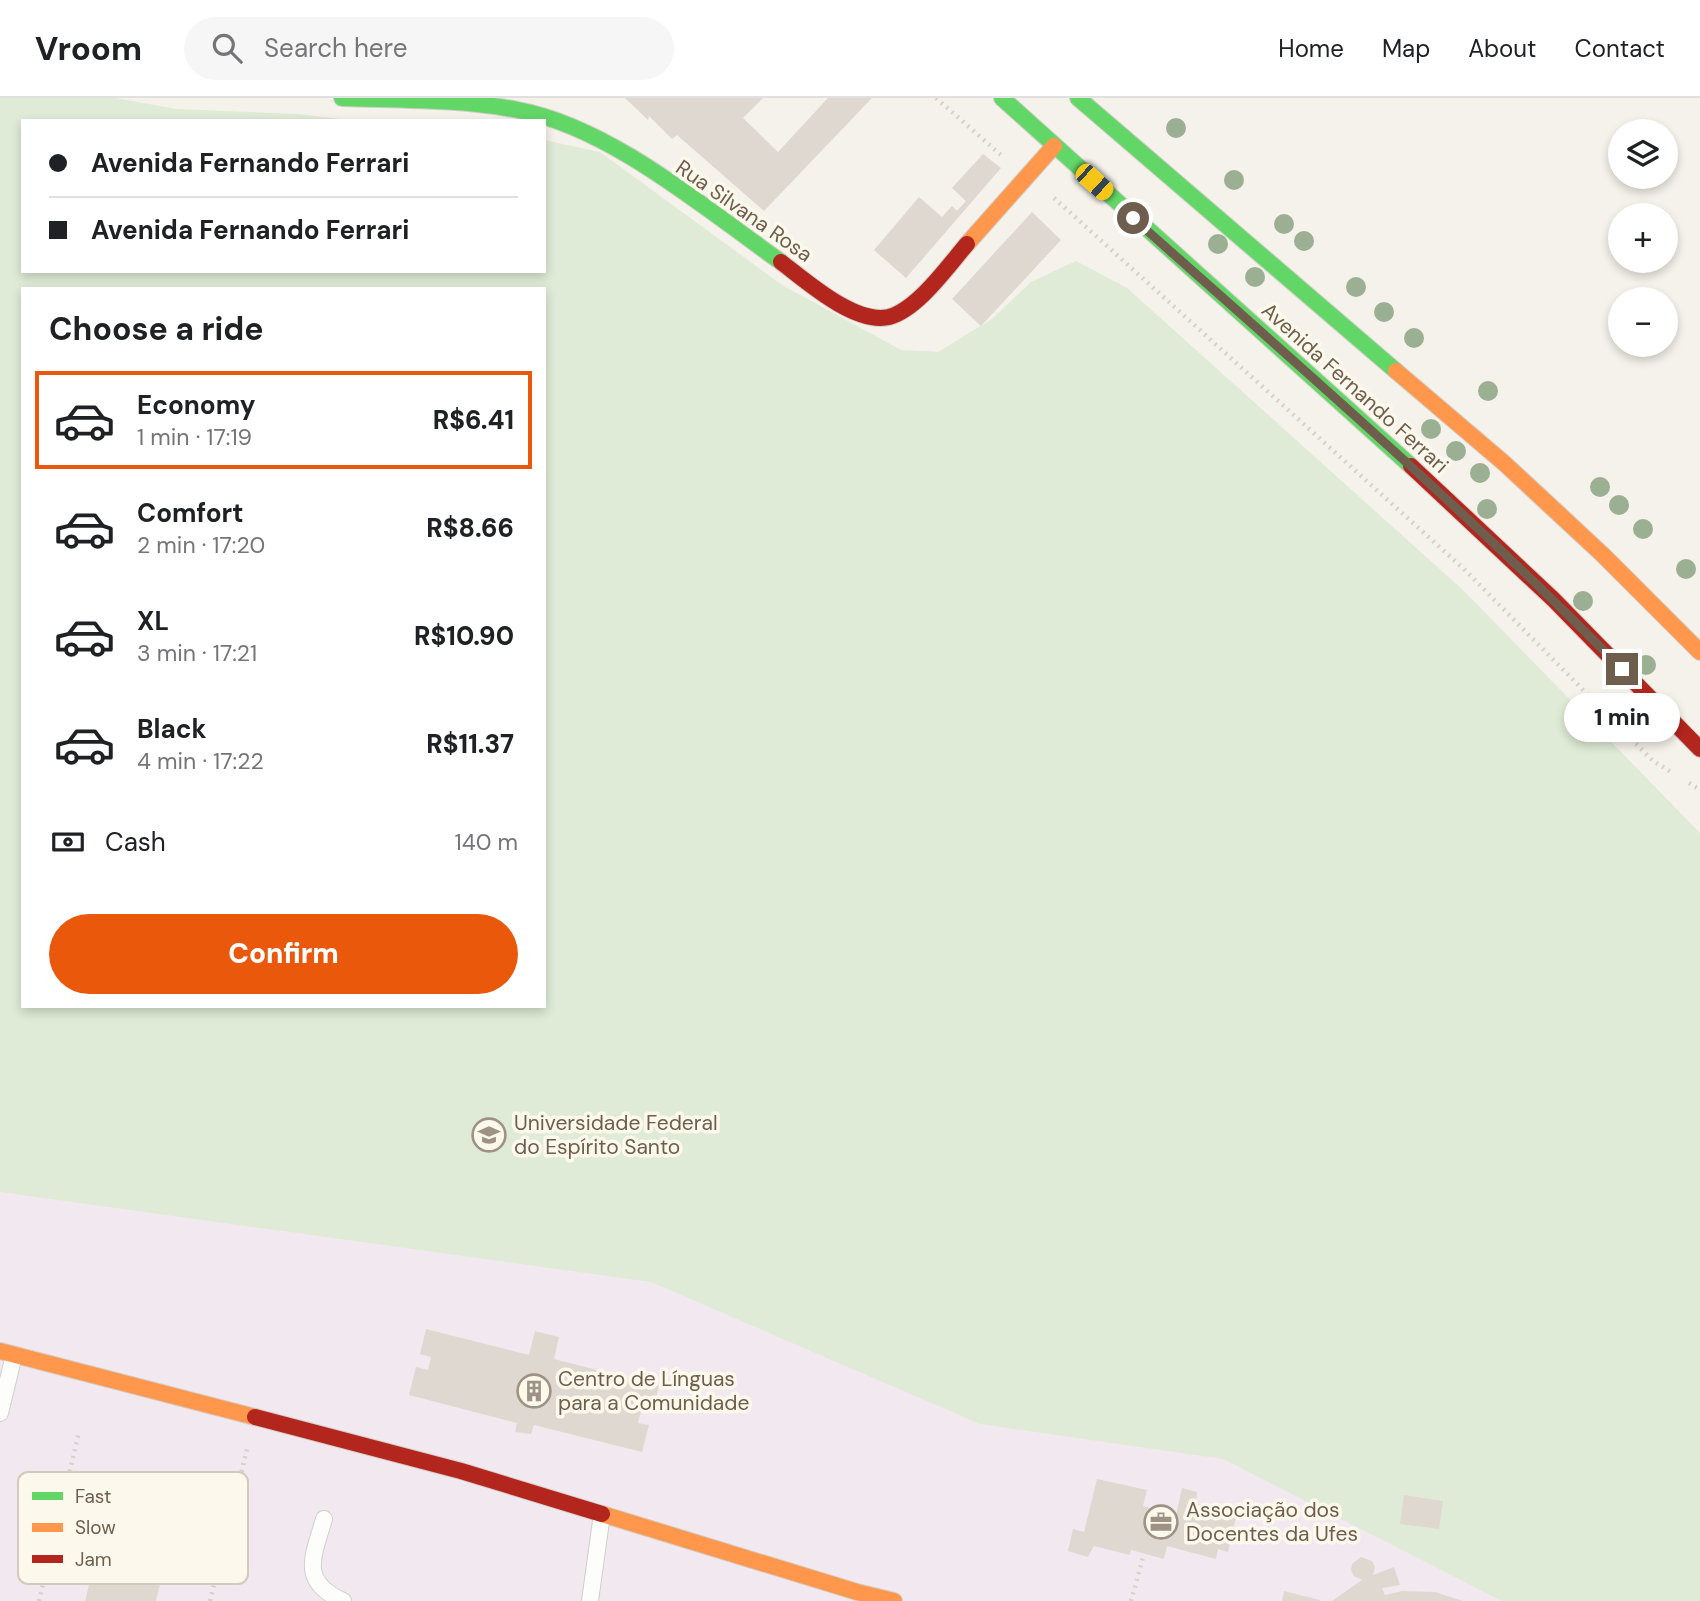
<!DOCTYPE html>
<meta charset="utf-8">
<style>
body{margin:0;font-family:"DM Sans",sans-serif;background:#f6f6f6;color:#202124;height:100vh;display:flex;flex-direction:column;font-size:26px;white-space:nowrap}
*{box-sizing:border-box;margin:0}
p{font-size:23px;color:#757577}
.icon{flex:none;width:38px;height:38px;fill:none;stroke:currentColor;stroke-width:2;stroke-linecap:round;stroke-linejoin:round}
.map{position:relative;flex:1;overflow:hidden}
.details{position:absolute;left:21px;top:189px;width:525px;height:721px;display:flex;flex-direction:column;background:#fff;border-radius:0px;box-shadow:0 4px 10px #0003}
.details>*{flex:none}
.banner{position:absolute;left:21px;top:21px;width:525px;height:154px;border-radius:0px;box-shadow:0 4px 10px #0003;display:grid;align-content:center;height:154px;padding:0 28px;background:#fff}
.controls{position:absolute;left:1608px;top:21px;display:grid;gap:14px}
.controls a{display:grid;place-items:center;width:70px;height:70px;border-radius:50%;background:#fff;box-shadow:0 4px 10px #0003;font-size:35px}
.end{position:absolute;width:32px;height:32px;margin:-16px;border:9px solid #6f5e4e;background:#fff;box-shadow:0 0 0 4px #fff}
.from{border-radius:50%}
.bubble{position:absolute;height:49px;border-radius:24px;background:#fff;box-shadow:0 4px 10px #0003;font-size:23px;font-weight:800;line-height:49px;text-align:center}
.car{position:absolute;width:21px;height:42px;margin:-21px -10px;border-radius:9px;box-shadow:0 0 5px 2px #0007;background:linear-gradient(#f5c518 24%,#345 0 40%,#f5c518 0 76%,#345 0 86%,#f5c518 0)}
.banner b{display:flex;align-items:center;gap:24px;height:66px;font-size:26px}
.banner b+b{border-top:2px solid #e0e0e0}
.banner i{width:18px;height:18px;background:#202124}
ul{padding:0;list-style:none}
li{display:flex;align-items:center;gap:21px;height:98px;margin:0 14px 10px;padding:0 14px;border:4px solid transparent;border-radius:0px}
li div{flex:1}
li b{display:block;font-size:26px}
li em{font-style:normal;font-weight:800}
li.on{border-color:#ea580c}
li>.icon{width:63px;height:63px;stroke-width:1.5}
h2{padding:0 28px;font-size:32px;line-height:84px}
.pay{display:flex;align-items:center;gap:18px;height:77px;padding:0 28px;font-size:26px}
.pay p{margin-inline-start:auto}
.action{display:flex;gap:14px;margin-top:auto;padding:14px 28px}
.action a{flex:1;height:80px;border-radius:42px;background:#ea580c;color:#fff;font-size:28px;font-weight:800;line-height:80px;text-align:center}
header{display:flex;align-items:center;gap:42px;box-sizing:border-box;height:98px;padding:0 35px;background:#fff;border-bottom:2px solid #e0e0e0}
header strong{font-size:33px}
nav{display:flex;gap:38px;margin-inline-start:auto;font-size:24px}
.search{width:490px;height:63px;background:#f6f6f6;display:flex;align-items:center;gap:18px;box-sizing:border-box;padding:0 24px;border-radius:38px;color:#757577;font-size:26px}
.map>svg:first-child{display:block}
.education{fill:#f2e9f0}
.green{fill:#dfebd6;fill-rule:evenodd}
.building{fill:#ded8d0}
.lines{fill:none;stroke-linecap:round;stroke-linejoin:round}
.lane-casing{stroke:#d2cec7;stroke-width:18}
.fast-casing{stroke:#d3cec7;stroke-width:18}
.slow-casing{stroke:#d3cec7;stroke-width:18}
.jam-casing{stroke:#d3cec7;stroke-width:18}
.path{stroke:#d6d1cb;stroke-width:4.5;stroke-dasharray:2 5;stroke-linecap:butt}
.lane{stroke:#fdfdfc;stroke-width:16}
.fast{stroke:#63d668;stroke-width:16}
.slow{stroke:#ff974d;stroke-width:16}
.jam{stroke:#b3261e;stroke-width:16}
.tree{fill:#9baf92}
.route{stroke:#6f5e4e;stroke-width:9}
.labels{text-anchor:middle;stroke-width:7;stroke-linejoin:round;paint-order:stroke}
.street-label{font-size:21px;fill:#6f5e4e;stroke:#fcf8eb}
.poi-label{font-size:21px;fill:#6f5e4e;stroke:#fcf8eb;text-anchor:start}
.key{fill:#fcf8eb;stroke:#d2cabc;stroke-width:2}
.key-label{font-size:19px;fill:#6f5e4e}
</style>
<header>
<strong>Vroom</strong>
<div class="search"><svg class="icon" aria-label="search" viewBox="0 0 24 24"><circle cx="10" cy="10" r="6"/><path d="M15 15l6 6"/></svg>Search here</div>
<nav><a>Home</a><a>Map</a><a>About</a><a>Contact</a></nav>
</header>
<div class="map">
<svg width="1700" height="1503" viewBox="0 0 1700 1503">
<rect width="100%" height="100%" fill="#f4f2ea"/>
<path class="education" d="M0 646 23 908H544L1700 1503H0Z"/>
<path class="green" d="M0 0H116L176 11 298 16 358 23H23V173H544V42L600 54 782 187 901 252 938 254 992 221 1031 184 1076 163 1127 190 1464 493 1700 735V1503H1502L1223 1361 980 1326 651 1184 0 1094ZM23 191H544V908H23Z"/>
<path class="building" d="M625 0H763L743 20 778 54 828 0H872L764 113 677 37 672 41 649 18 648 22Z
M983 56 1001 70 906 180 874 152 919 99 942 119 952 108 957 113 966 103 952 90Z
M1032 114 1061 142 981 228 952 201Z
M426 1231 529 1257 535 1233 559 1239 554 1261 659 1288 652 1315 641 1313 638 1325 649 1327 642 1354 534 1327 531 1336 515 1334 517 1325 409 1297 416 1269 428 1272 431 1259 420 1256Z
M1097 1381 1147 1392 1143 1408 1176 1417 1182 1390 1197 1394 1196 1405 1237 1415 1228 1454 1218 1451 1216 1461 1167 1448 1164 1461 1131 1452 1130 1457 1094 1448 1088 1459 1068 1453 1073 1431 1084 1434Z
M1404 1397 1443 1403 1439 1431 1400 1426Z
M130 1407 139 1409 142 1413 139 1424 173 1432 156 1503H85L103 1429 120 1432Z
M1361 1459 1372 1463 1375 1469 1373 1477 1394 1469 1400 1487 1382 1490 1385 1497 1402 1493 1435 1494 1463 1503H1332L1362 1482 1354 1478 1351 1472 1352 1466Z
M1284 1493 1320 1502V1503H1282Z"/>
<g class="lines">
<defs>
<path id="lane" d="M0 1315 14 1257
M324 1421C313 1459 299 1483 343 1503
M590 1503 602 1416"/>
<path id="fast" d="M342 0C400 2 461 1 518 12 610 29 706 111 781 164
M1002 0 1411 368
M1078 0 1396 273"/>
<path id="slow" d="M967 146 1054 48
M1396 273 1504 365 1603 457 1700 554
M0 1253 255 1319
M602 1416 857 1494 894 1503"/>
<path id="jam" d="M781 164C806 183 855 227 889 219 918 211 948 168 967 146
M1411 368 1553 501 1700 651
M255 1319 461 1373 602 1416"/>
</defs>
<use href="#lane" class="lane-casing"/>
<use href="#fast" class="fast-casing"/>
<use href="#slow" class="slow-casing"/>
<use href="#jam" class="jam-casing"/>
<path class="path" d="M936 0 1001 57
M1054 100 1465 472 1653 663 1673 675
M1689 685 1700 692
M39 1503 79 1334
M210 1503 247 1351
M1131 1503 1144 1456"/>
<use href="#lane" class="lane"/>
<use href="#fast" class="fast"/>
<use href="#slow" class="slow"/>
<use href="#jam" class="jam"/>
</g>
<g class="tree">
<circle cx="1176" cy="30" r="10"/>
<circle cx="1234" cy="82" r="10"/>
<circle cx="1284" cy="126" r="10"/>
<circle cx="1304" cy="143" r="10"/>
<circle cx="1218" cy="146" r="10"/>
<circle cx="1255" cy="179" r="10"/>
<circle cx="1356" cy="189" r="10"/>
<circle cx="1384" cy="214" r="10"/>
<circle cx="1414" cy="240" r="10"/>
<circle cx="1488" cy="293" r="10"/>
<circle cx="1431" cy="331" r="10"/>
<circle cx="1456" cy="353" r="10"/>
<circle cx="1480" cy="375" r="10"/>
<circle cx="1600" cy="389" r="10"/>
<circle cx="1619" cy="407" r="10"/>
<circle cx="1487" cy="411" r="10"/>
<circle cx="1643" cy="431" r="10"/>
<circle cx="1686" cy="471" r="10"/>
<circle cx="1583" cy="503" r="10"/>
<circle cx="1646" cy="567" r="10"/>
</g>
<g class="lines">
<path class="route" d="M1133 120C1299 268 1467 413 1622 571"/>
</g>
<defs>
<symbol id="university-ring" viewBox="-11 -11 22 22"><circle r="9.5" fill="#fcf8eb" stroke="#9e9285" stroke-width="1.5"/><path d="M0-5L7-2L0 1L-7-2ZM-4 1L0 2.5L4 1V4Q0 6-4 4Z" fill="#9e9285"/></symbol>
<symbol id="building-ring" viewBox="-11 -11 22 22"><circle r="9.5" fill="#fcf8eb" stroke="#9e9285" stroke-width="1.5"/><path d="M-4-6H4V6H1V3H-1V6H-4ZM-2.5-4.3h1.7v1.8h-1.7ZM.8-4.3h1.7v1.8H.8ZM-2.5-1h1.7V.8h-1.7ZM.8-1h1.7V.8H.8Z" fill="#9e9285"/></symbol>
<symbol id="office-ring" viewBox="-11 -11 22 22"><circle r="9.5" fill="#fcf8eb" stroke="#9e9285" stroke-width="1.5"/><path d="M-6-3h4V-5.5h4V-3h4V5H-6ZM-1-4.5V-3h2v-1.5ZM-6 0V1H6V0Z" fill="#9e9285"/></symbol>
</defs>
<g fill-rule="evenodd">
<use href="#university-ring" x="470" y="1018" width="38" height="38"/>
<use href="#building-ring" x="515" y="1274" width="38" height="38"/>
<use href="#office-ring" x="1142" y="1405" width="38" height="38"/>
</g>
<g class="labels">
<g class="street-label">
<text transform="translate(744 113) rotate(35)" y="7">Rua Silvana Rosa</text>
<text transform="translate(1355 290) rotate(42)" y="7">Avenida Fernando Ferrari</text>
</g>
<g class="poi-label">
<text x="514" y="1032">Universidade Federal<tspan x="514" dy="24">do Espírito Santo</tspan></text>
<text x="558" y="1288">Centro de Línguas<tspan x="558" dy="24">para a Comunidade</tspan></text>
<text x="1186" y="1419">Associação dos<tspan x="1186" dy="24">Docentes da Ufes</tspan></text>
</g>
</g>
<rect x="18" y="1374" width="230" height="112" rx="10" class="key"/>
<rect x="32" y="1394" width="31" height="8" fill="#63d668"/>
<rect x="32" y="1425" width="31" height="9" fill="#ff974d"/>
<rect x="32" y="1457" width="31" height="8" fill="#b3261e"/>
<g class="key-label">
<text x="75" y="1405">Fast</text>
<text x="75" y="1436">Slow</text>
<text x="75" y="1468">Jam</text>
</g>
</svg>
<div class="controls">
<a><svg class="icon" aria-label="layers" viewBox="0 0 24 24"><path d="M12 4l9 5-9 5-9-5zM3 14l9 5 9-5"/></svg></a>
<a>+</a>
<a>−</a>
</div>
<i class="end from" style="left:1133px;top:120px"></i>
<i class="end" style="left:1622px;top:571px"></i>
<div class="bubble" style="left:1564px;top:595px;width:116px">1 min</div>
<i class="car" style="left:1094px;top:84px;rotate:132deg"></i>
<div class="banner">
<b><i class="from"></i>Avenida Fernando Ferrari</b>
<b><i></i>Avenida Fernando Ferrari</b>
</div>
<section class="details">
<h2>Choose a ride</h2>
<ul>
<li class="on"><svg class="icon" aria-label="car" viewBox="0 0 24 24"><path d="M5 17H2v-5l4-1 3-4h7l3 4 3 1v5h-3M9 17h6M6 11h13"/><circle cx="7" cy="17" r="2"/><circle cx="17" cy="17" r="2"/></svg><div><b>Economy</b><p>1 min · 17:19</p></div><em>R$6.41</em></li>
<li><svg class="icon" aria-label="car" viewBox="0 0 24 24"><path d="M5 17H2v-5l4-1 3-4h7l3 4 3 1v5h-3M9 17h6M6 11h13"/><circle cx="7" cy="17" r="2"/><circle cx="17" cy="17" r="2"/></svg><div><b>Comfort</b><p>2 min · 17:20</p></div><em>R$8.66</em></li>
<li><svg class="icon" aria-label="car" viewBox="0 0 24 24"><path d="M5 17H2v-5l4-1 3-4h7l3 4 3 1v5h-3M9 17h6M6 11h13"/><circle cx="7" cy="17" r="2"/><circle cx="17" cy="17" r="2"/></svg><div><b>XL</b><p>3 min · 17:21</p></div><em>R$10.90</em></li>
<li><svg class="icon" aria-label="car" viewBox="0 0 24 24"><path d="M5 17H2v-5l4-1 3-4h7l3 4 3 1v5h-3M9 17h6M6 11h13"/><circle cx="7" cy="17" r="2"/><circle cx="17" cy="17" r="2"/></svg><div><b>Black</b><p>4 min · 17:22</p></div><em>R$11.37</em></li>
</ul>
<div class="pay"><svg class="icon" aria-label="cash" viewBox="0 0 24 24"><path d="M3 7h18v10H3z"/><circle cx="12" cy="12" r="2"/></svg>Cash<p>140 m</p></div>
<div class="action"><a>Confirm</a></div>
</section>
</div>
